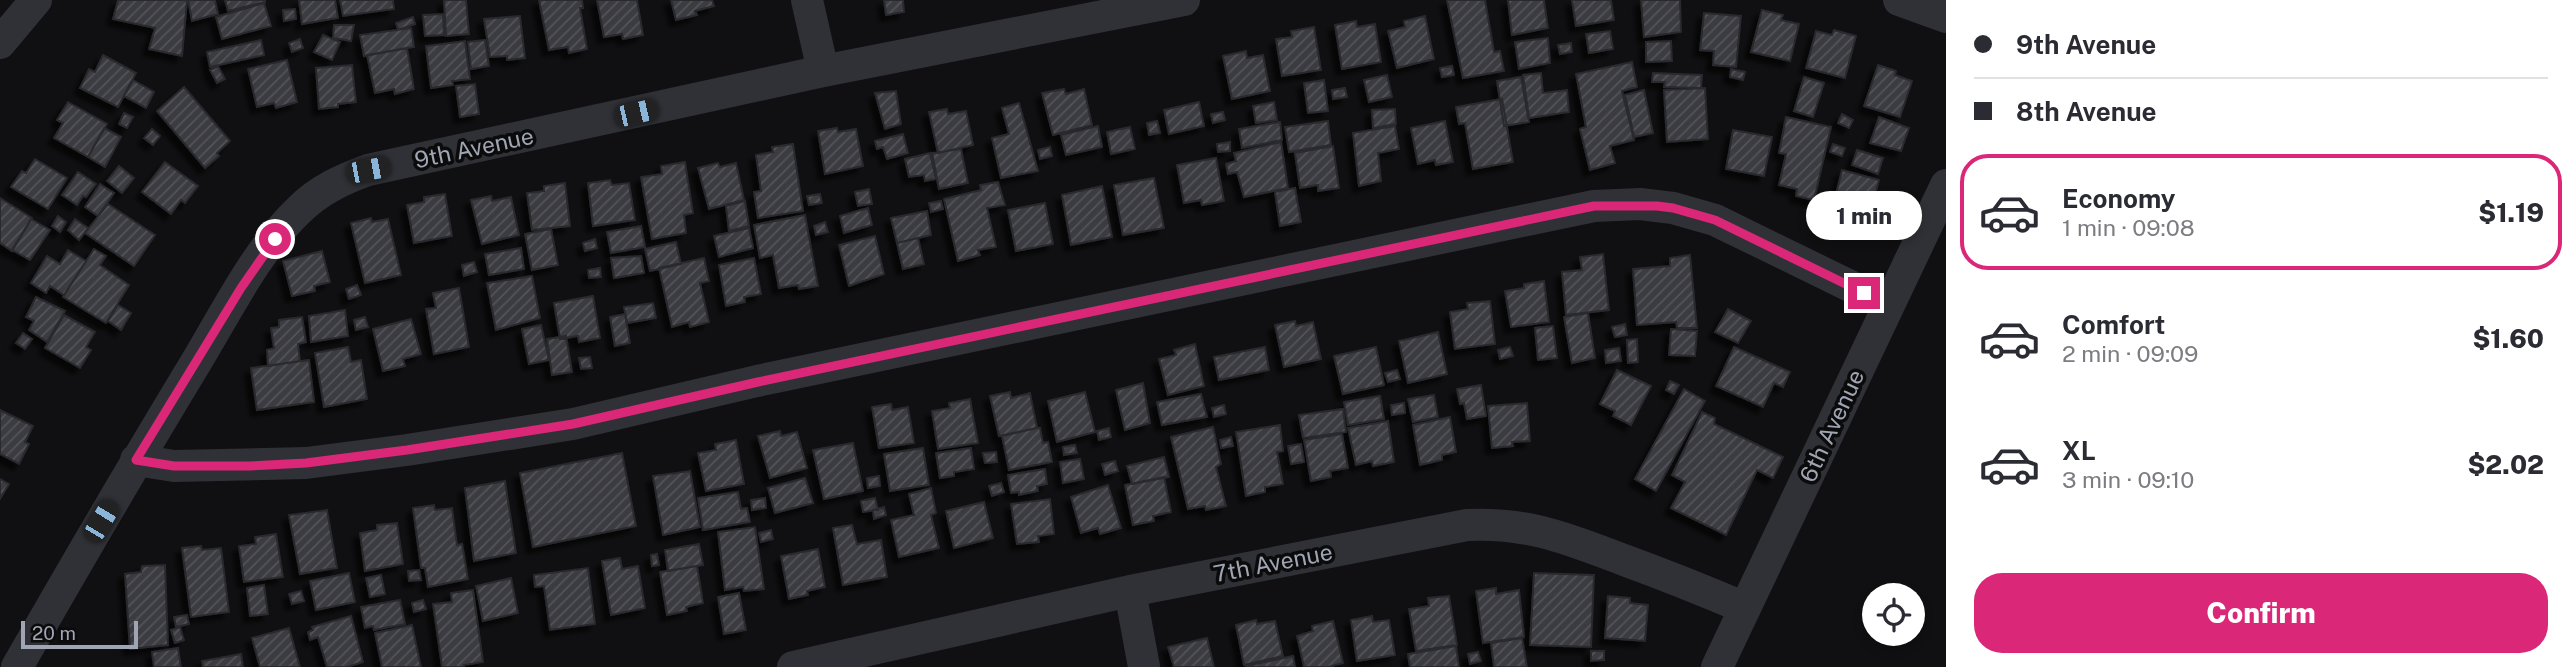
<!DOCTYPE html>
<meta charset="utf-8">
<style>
body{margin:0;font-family:"Public Sans",sans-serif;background:#f2f2f3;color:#2b2b33;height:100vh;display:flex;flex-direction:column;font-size:26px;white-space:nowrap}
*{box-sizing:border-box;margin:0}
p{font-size:23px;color:#7c7c81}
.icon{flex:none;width:38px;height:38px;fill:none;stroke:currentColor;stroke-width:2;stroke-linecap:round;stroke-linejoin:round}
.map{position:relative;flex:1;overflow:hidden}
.details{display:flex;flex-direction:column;background:#fff;width:630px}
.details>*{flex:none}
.top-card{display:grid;align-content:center;height:154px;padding:0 28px;background:#fff}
.buttons{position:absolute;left:1862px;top:583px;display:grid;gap:14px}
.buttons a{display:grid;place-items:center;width:63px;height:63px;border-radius:50%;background:#fff;box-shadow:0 4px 10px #0003;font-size:35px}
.scale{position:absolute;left:21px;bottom:18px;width:117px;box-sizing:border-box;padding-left:7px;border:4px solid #9fa5b3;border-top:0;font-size:19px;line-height:24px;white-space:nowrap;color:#9fa5b3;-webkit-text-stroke:5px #0b0b0c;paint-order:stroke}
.end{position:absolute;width:32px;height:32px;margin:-16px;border:9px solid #db2777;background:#fff;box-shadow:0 0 0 4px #fff}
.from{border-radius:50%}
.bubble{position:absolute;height:49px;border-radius:24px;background:#fff;box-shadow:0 4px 10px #0003;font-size:23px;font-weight:800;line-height:49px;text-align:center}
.car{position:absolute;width:21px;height:42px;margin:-21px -10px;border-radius:9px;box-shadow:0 0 5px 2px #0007;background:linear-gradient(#222 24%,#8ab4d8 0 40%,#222 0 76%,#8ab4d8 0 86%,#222 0)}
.top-card b{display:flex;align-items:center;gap:24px;height:66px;font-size:26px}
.top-card b+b{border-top:2px solid #e1e1e2}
.top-card i{width:18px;height:18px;background:#2b2b33}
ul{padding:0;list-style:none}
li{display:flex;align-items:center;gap:21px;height:116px;margin:0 14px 10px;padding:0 14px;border:4px solid transparent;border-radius:28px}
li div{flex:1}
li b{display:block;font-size:26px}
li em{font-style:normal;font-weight:800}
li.current{border-color:#db2777}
li>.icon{width:63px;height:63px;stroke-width:1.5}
.button{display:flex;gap:14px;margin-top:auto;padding:14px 28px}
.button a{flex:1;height:80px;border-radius:28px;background:#db2777;color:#fff;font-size:28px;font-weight:800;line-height:80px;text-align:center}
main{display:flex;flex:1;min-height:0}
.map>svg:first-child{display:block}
.building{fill:url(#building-hatch);stroke:#29292d;stroke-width:2;filter:url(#shadow)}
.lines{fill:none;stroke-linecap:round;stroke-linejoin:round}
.minor{stroke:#303136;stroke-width:32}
.route{stroke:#db2777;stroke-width:9}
.labels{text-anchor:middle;stroke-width:7;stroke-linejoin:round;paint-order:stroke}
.street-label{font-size:23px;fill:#9fa5b3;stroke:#0b0b0c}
</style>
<main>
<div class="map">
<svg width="1946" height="667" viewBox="0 0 1946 667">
<defs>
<pattern id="building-hatch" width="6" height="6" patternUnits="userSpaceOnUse" patternTransform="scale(1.75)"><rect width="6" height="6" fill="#3a3b41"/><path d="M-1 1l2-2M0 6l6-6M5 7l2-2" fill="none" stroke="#53545a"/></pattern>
<filter id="shadow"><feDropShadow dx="-6" dy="6" stdDeviation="2" flood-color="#0009"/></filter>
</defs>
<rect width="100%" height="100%" fill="#100f11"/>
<path class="building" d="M118 0H187L182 56 149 49 155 28 113 19Z
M188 0H215L218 14 192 21Z
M225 0H265V2L228 11Z
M299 0H335L338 18 302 24Z
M340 0H393L394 9 343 16Z
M444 0H466L469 34 446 36Z
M539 0H582L583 8H580L587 49 569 53 568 47 549 50Z
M597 0H637L643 35 623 39 622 34 604 37Z
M671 0H712L714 6 695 11 697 15 676 20Z
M884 0H903L904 12 886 15Z
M1447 0H1485L1494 52 1500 51 1504 71 1463 78Z
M1508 0H1544L1548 28 1512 35Z
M1572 0H1611L1614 20 1576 26Z
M1641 0H1680L1681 32 1644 37Z
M264 3 271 26 222 39 216 17Z
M295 9 296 19 284 21 283 10Z
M1762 10 1783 15 1781 20 1799 24 1790 61 1751 52Z
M1704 13 1741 16 1736 67 1713 65 1714 51 1700 50Z
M443 14 444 35 425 36 423 15Z
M520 16 525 58 507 60V56L490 57 484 19Z
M1425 16 1434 59 1397 68 1388 31 1405 27 1404 21Z
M413 17 415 24 398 30 396 23Z
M1356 21 1357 27 1375 24 1381 62 1342 69 1335 25Z
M334 25H354L351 41 333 38Z
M1314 27 1321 70 1282 76 1276 39 1292 37 1291 31Z
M411 28 414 47 364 56 360 35Z
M1834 30 1856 36 1845 78 1806 68 1816 31 1832 35Z
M1610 31 1613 49 1589 53 1586 34Z
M323 35 340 42 332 60 314 52Z
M1548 38 1550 63 1519 69 1515 42Z
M300 39 303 48 292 52 289 43Z
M261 40 264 55 210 67 207 52Z
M485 40 489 66 471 69 468 42Z
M465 41 470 79 452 81 453 85 431 88 426 46Z
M1671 41 1672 61 1646 62V42Z
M1571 43 1572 52 1560 54 1558 45Z
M407 48 414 89 395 94 394 89 375 93 367 55Z
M1246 51 1247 58 1263 55 1270 91 1232 99 1223 56Z
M103 55 136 73 118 107 80 88 89 69 95 72Z
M287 60 297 102 276 108 274 103 257 107 248 69Z
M1632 62 1637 87 1622 91 1634 140 1610 146 1615 163 1590 170 1580 129 1586 127 1576 74Z
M352 65 356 102 338 104V107L319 109 316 68Z
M1878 65 1896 71 1895 75 1912 81 1900 117 1864 106Z
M218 66 225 79 217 83 210 70Z
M1452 66 1454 75 1442 77 1440 68Z
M1731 69 1745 72 1743 80 1730 77Z
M1541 73 1543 93 1567 90 1569 112 1529 118 1523 75Z
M1653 73 1702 75 1701 88 1664 87 1665 82H1652Z
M1387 75 1392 97 1369 102 1364 80Z
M1521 77 1529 122 1504 126 1497 81Z
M1804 77 1824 83 1813 117 1794 111Z
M133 80 154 92 146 108 124 96Z
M1324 80 1328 111 1308 113 1304 83Z
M475 84 479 114 460 117 456 86Z
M184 87 230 141 217 153 219 156 205 168 157 111Z
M1345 88 1347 97 1333 99 1332 90Z
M1705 88 1708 139 1667 142 1664 90Z
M1064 89 1066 94 1084 89 1092 125 1053 135 1042 93Z
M1644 90 1653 133 1634 137 1625 95Z
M896 91 901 124 885 129 875 93Z
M1502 99 1513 162 1473 169 1465 123 1459 124 1456 107Z
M68 102 107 124 88 157 54 138 63 123 57 120Z
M1199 102 1204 126 1169 134 1164 110Z
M1274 102 1277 120 1256 123 1253 106Z
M1019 103 1038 171 1001 178 992 138 1009 134 1002 108Z
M947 109 948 114 966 111 973 145 938 153 929 112Z
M1395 109 1396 124 1373 128 1372 110Z
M1223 112 1225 120 1213 123 1211 114Z
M124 113 133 117 127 128 119 124Z
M1842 114 1853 120 1849 128 1838 123Z
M1786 117 1831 127 1814 200 1796 196 1797 189 1779 185 1786 154 1779 153Z
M1879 117 1909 128 1901 151 1870 143Z
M1157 121 1160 133 1149 135 1147 123Z
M1328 121 1331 145 1289 152 1285 127Z
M1445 121 1453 162 1436 165 1435 160 1418 164 1411 128Z
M1280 122 1282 140 1242 148 1239 129Z
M1098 126 1102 147 1066 155 1061 135Z
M1395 126 1399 149 1378 153 1381 181 1359 186 1353 133Z
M1130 127 1135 149 1111 154 1107 132Z
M104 128 121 137 105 167 88 157Z
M837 128 838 132 856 129 863 166 825 174 818 131Z
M152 129 160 136 153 145 144 138Z
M1733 130 1772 137 1764 176 1726 169Z
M903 134 908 153 887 159 883 147 877 149 875 141Z
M1230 142V151L1218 152 1217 144Z
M1281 142 1288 188 1244 197 1237 172 1228 174 1226 164 1236 161 1234 153Z
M793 144 803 211 758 218 754 192 761 191 756 155 773 152 772 147Z
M1833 144 1845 148 1842 156 1830 152Z
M1333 146 1339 188 1318 191V185L1300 188 1295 153Z
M1050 147 1052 156 1040 159 1038 150Z
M961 149 968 183 939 189 932 153Z
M1857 150 1883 158 1878 174 1852 165Z
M930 153 936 179 925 181 924 175 909 177 905 159Z
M1216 158 1224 201 1202 205 1201 200 1184 203 1177 165Z
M35 159 67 178 48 209 11 187 22 171 26 173Z
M165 162 198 186 185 203 181 200 171 214 142 192Z
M685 162 693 213 684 215 686 233 652 239 641 177 662 174 661 166Z
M718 163 720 167 736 163 744 200 709 209 698 168Z
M119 166 134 178 122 193 107 181Z
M1842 170 1879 180 1870 215 1853 210 1852 215 1832 210Z
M78 172 96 184 86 197 83 196 77 205 62 195Z
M1154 178 1164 228 1123 235 1114 185Z
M610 180 612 185 629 183 635 220 593 226 588 183Z
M998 182 1005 205 987 208 996 247 978 250 980 255 958 261 944 199 981 190 980 185Z
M565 183 570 226 532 230 527 193 544 191V186Z
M100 184 114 193 98 216 85 207Z
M1102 186 1112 237 1071 245 1062 195Z
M1295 188 1301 222 1280 226 1275 192Z
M869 189 872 204 858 206 855 192Z
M445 194 452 236 414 243 407 205 424 202V197Z
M820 194 822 203 809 205 807 196Z
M491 196 492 201 511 197 519 235 482 244 471 200Z
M0 198 32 218 12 251 0 243Z
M745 201 749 226 729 231 726 206Z
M941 201 943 209 931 212 929 203Z
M1045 203 1053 244 1016 251 1008 210Z
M108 204 155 235 134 266 85 233Z
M868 208 872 225 844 233 840 216Z
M927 211 931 235 897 243 891 218Z
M805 215 818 286 799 289 798 285 779 288 773 255 760 258 754 225Z
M58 216 66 222 60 232 52 226Z
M371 218 372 222 388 219 401 275 365 283 351 223Z
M31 219 50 230 30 260 12 250Z
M75 219 88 228 79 240 68 230Z
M825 222 828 232 816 235 814 226Z
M641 226 645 247 611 253 607 232Z
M749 228 753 248 719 257 714 236Z
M551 229 558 265 532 270 525 234Z
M875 236 884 274 849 286 839 245Z
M918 238 924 264 903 269 897 243Z
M595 239 597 248 585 251 583 243Z
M676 242 681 264 650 271 645 249Z
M521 248 524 269 489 275 485 254Z
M94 249 106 256 100 265 129 285 106 323 63 297Z
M68 250 86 261 64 295 50 286 46 293 31 283 47 256 60 264Z
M322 251 330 282 314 286 315 291 292 296 283 261Z
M1603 254 1609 310 1566 315 1562 272 1582 270 1580 257Z
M1690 255 1697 328H1677L1676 322 1637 325 1633 269 1670 266V258Z
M641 256 644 273 614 278 611 258Z
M704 258 709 281 700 283 709 322 690 327 689 322 672 327 659 268Z
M754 258 761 294 744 297 745 302 726 306 719 265Z
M474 262 477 272 464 276 462 265Z
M600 268 601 277 589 278 588 270Z
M532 276 540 318 496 330 487 283Z
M1544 281 1549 322 1511 327 1505 291 1524 288V284Z
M357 285 361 295 349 299 346 289Z
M459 288 469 347 434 354 426 309 436 308 433 293Z
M593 296 600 338 579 342 578 336 560 339 554 303Z
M36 297 65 311 47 342 29 330 34 321 26 317Z
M1490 301 1495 344 1455 349 1450 312 1468 309 1467 303Z
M653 303 656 318 627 323 624 307Z
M118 305 131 313 121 330 108 321Z
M1728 309 1751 321 1738 343 1715 332Z
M345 310 348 336 311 342 309 316Z
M1588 313 1595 358 1572 363 1564 317Z
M625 314 630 343 615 346 610 317Z
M64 315 95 332 86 347 91 350 80 368 45 348Z
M302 317 306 342 298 344 300 361 268 366 267 350 274 348 271 328 279 327V320Z
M365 317 368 327 356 330 354 320Z
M411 319 421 354 403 359 405 366 383 371 373 329Z
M1295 321 1296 326 1313 322 1321 359 1284 367 1275 325Z
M1625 324 1627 335 1615 337 1612 327Z
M541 325 549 360 529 364 522 329Z
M1553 326 1557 358 1538 360 1535 328Z
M1671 329 1697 331 1695 356 1669 355Z
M1438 332 1447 374 1408 383 1399 341Z
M23 333 32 339 25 349 16 343Z
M566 336 572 372 552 375 547 339Z
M1637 339 1638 362 1628 363 1627 340Z
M1195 344 1204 386 1168 395 1159 359 1176 355 1174 350Z
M348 347 351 362 361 360 367 399 324 407 315 353Z
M1265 347 1269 370 1219 380 1214 357Z
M1376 347 1384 385 1343 394 1334 356Z
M1510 347 1513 356 1500 359 1498 350Z
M1734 347 1790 372 1783 387 1774 383 1763 407 1716 386Z
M1619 348 1621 361 1606 363 1605 350Z
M590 357 592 368 581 369 579 358Z
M309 360 314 402 257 410 251 368Z
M1397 370 1400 379 1388 382 1385 373Z
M1617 370 1651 386 1631 425 1613 416 1615 411 1600 404Z
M1670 381 1679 385 1674 394 1666 390Z
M1143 383 1150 423 1125 430 1116 390Z
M1481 385 1486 416 1467 419 1464 403 1460 404 1457 389Z
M1684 389 1705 401 1656 491 1635 479Z
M1010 392 1011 398 1030 393 1037 428 999 436 990 396Z
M1085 392 1095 432 1057 442 1048 401Z
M1201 394 1207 417 1162 425 1157 402Z
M1434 395 1438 417 1413 422 1408 399Z
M1380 396 1384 419 1348 425 1344 402Z
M970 399 978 443 938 449 932 411 950 408 949 403Z
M1404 403 1405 413 1392 415 1391 405Z
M1527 403 1530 441 1512 442 1513 446 1492 448 1488 406Z
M891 404 892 410 908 407 914 443 879 448 872 407Z
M1224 405 1226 414 1214 417 1212 408Z
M1343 409 1346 432 1303 438 1299 415Z
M0 410 33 426 25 442 29 444 19 464 0 454Z
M1702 412 1715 418 1714 424 1783 457 1773 478 1757 470 1726 535 1671 508 1685 482 1672 475Z
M1450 417 1456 452 1442 455V460L1420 465 1413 425Z
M1388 421 1394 462 1373 466 1372 461 1356 465 1348 428Z
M1280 425 1283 451 1277 452 1283 484 1265 487V492L1246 496 1236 432Z
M1213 427 1221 464 1216 467 1226 506 1206 510 1205 506 1188 509 1171 437Z
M1037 428H1040L1043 443 1048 442 1052 462 1009 470 1002 436Z
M1109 428 1111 437 1099 440 1097 431Z
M780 431 781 436 797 432 807 468 770 478 758 436Z
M1342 434 1348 468 1330 471 1331 477 1311 481 1304 440Z
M1231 437 1233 446 1221 448 1220 440Z
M736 440 744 484 706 491 698 453 716 450 715 444Z
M853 443 863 491 824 499 813 450Z
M1301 444 1304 462 1291 464 1288 446Z
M1075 445 1077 453 1064 455 1063 447Z
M923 448 929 485 890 491 884 454Z
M971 448 974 469 954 472V476L940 478 936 453Z
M996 452 997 462 985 463 983 453Z
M622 453 636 526 533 547 520 473Z
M1164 457 1169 477 1132 484 1127 466Z
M1080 459 1084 479 1063 483 1060 462Z
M1115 461 1118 471 1105 475 1102 464Z
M1045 469 1047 484 1037 486 1038 491 1019 495V492L1011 493 1008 475Z
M690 471 700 527 663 535 653 476Z
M879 476 880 486 868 488 867 478Z
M1164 477 1171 512 1153 516 1154 521 1133 525 1125 485Z
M805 478 813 503 775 513 768 488Z
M0 479 9 484 0 499Z
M505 481 516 553 474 561 465 488Z
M1001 483 1004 492 992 496 989 486Z
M1108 485 1121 528 1100 534 1098 528 1081 533 1071 497Z
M931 488 936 513 931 515 939 548 899 557 891 520 914 515 909 494Z
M738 492 741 509 747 508 750 522 703 530 698 498Z
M765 498 766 508 752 510 751 500Z
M875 498 878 510 863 512 861 501Z
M1050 499 1054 534 1038 536 1039 542 1017 544 1011 504Z
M984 502 993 538 954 548 946 511Z
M434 505 435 510 452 508 457 545 462 544 468 579 428 587 425 568H421L413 508Z
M884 507 886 515 874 519 873 510Z
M327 510 337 568 300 574 289 515Z
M397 523 403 564 365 571 360 533 377 530V525Z
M852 525 857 544 881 540 887 577 843 585 833 528Z
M755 527 764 589 744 591 743 587 725 590 718 532Z
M771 530 773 539 761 542 759 533Z
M276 534 283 577 244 582 239 546 256 544 255 537Z
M699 544 703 565 668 571 665 550Z
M201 546 202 550 221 548 229 612 191 617 182 548Z
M818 549 825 587 807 591 808 595 789 599 781 556Z
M657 554 659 565 652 566 651 555Z
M620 558 622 569 638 566 645 608 611 615 602 561Z
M165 565 168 645 130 649 125 574 141 572 142 566Z
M697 566 703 603 686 607 687 611 667 615 660 572Z
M588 568 595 624 550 630 544 586 535 587 534 575Z
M419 570 421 580 409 581 408 571Z
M349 573 355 602 316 610 310 581Z
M1534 573 1594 575 1591 647 1530 645Z
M381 575 385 594 370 597 366 578Z
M511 578 518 613 483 621 476 586Z
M264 585 268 614 250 616 247 588Z
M1496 588V594L1519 590 1524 637 1483 643 1476 591Z
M473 590 483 662 464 665V667H442L433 604 452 602 451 593Z
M301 591 304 601 292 604 289 594Z
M739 593 746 630 724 634 718 597Z
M1449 596 1457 645 1416 651 1409 609 1429 606 1428 598Z
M1608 596 1630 598V603L1648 605 1645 641 1605 638Z
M400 600 405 624 374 630 373 626 365 628 361 607Z
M423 600 426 609 414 612 412 603Z
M187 615 189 624 176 627 174 617Z
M351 616 363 662 347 667H327L318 637 310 640 308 632 313 630 312 627Z
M1372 616 1373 622 1389 620 1395 655 1357 661 1351 620Z
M1256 620 1257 624 1275 621 1283 656 1244 665 1236 625Z
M1333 621 1343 663 1328 667H1304L1297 636 1313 631 1312 626Z
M412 625 421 667H382L375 633Z
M180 627 184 640 175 643 171 630Z
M289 628 300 667H260L252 638Z
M1207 638 1214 667H1174L1168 647Z
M1522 638 1527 667H1494L1491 643Z
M1456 646 1459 667H1410L1408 654Z
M178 648 181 667H154L152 652Z
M1591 651H1604V660L1591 661Z
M1478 652 1481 661 1470 664 1468 654Z
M241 654 243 667H203L202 661Z
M1293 656 1295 667H1246V666Z"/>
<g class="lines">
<path class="minor" d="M807 0 823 71
M1899 0 1946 17
M0 43 36 0
M136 460 174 466 306 463 407 450 573 424 757 381 1594 206 1640 204 1673 208 1715 220 1889 305
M1130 591 1144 667
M17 667C76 564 136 461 198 359 228 309 257 250 299 210 319 190 343 179 368 170L823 71 1184 0
M793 667 1130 591 1467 525C1529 522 1568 539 1624 560 1665 575 1705 591 1745 608
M1717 667 1946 185"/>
</g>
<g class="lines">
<path class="route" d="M275 239 241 288 136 460 174 466H249L306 463 407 450 573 424 758 382 1594 206H1657L1673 208 1715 220 1864 293"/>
</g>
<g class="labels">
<g class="street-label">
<text transform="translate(474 148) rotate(-12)" y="8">9th Avenue</text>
<text transform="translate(1832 426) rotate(-65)" y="8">6th Avenue</text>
<text transform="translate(1273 563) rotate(-11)" y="8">7th Avenue</text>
</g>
</g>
</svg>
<div class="buttons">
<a><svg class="icon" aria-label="locate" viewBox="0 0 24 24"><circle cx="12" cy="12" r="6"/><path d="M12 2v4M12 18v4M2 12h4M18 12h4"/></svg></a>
</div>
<div class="scale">20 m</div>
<i class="end from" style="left:275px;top:239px"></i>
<i class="end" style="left:1864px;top:293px"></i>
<div class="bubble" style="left:1806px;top:191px;width:116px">1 min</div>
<i class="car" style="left:636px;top:113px;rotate:77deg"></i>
<i class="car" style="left:368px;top:170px;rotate:79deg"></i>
<i class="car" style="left:101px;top:521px;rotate:31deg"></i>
</div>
<section class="details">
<div class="top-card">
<b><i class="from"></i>9th Avenue</b>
<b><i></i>8th Avenue</b>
</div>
<ul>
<li class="current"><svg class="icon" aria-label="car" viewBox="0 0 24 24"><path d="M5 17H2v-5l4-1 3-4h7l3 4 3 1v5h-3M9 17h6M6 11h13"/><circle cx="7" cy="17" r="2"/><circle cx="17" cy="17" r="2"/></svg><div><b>Economy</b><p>1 min · 09:08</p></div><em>$1.19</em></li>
<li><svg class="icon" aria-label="car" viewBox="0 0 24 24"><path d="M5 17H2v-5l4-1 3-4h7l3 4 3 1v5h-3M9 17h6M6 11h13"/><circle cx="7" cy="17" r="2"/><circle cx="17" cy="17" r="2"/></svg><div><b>Comfort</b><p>2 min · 09:09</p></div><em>$1.60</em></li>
<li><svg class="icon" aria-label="car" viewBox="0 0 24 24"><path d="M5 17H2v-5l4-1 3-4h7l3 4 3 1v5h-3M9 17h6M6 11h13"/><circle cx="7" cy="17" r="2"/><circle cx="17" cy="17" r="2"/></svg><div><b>XL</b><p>3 min · 09:10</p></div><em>$2.02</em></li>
</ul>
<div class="button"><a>Confirm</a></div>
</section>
</main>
